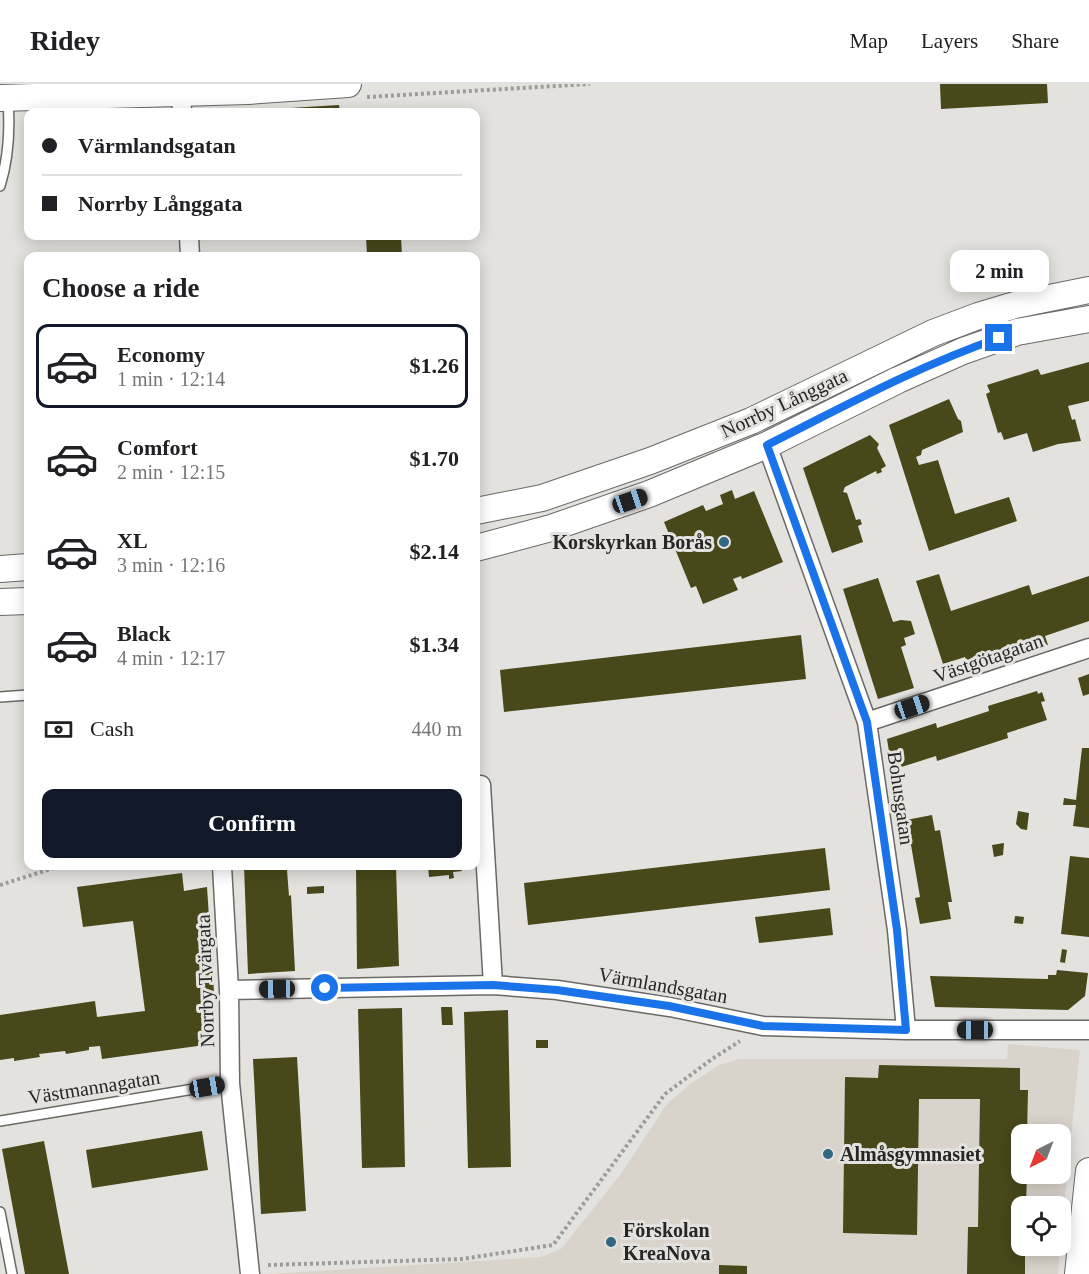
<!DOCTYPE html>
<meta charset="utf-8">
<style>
body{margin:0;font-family:Georgia,serif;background:#f2f2f2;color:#202124;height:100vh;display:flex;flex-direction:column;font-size:22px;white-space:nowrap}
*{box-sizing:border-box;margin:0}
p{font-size:20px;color:#757577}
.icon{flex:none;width:33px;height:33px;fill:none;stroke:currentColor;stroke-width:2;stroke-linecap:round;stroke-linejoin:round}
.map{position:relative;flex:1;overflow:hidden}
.side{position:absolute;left:24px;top:168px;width:456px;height:618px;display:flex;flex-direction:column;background:#fff;border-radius:12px;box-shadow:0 3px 15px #0003}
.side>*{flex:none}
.top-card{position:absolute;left:24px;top:24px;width:456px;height:132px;border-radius:12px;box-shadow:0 3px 15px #0003;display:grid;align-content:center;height:132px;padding:0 18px;background:#fff}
.needle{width:39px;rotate:222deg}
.tools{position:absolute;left:1011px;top:1040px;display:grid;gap:12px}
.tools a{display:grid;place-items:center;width:60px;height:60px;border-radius:12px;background:#fff;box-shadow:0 3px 15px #0003;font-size:30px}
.end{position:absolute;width:27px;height:27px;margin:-14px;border:8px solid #1a73e8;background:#fff;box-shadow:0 0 0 3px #fff}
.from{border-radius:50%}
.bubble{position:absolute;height:42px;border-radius:12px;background:#fff;box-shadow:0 3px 15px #0003;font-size:20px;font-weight:700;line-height:42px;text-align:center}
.car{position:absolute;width:18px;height:36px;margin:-18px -9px;border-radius:8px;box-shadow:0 0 4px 2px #0007;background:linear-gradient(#222 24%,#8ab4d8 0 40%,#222 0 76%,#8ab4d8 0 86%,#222 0)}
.top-card b{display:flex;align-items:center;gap:21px;height:57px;font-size:22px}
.top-card b+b{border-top:2px solid #e0e0e0}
.top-card i{width:15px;height:15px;background:#202124}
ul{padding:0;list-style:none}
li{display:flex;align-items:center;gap:18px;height:84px;margin:0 12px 9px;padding:0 6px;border:3px solid transparent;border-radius:12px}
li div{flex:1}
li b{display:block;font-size:22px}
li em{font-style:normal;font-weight:700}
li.selected{border-color:#111827}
li>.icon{width:54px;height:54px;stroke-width:1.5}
h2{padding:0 18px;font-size:27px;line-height:72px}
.pay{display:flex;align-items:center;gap:15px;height:66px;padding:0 18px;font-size:22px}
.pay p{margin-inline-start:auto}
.action{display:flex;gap:12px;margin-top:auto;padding:12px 18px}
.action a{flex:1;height:69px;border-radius:12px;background:#111827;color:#fff;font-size:24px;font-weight:700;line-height:69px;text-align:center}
header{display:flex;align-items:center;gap:36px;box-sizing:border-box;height:84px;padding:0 30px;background:#fff;border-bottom:2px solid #e0e0e0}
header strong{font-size:28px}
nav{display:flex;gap:33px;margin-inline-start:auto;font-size:21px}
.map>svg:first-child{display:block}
.built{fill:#dad3cb;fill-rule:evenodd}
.building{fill:#48481b}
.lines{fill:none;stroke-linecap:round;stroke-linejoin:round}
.lane-casing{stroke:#6b6966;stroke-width:12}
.street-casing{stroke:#6b6966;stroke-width:21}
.secondary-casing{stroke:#6b6966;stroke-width:28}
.path{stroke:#9e9c99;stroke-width:4;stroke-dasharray:3 3;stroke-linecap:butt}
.lane{stroke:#fff;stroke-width:9}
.street{stroke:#fff;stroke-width:18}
.secondary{stroke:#fff;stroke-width:26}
.route{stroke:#1a73e8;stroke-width:8}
.poi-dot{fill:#326783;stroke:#e4e2de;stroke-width:2}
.labels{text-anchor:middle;stroke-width:6;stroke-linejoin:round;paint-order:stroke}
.street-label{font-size:20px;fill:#272625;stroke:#e4e2de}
.poi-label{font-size:20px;font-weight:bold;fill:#272625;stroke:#e4e2de;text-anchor:start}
</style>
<header>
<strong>Ridey</strong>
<nav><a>Map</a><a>Layers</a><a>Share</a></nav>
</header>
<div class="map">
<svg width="1089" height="1190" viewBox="0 0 1089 1190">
<rect width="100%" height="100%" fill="#e4e2de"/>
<path class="built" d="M1008 960 1080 966 1060 1161V1122H1022V1161H1060L1058 1190H269L540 1173 561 1165 620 1091 667 1020 689 1001 719 981 739 975H1007ZM1022 1050H1060V1089H1022Z"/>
<path class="building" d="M940 0H1047L1048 19 941 25Z
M339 21 340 28H242V27Z
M366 152H401L402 172H367Z
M1089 278V317L1068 322 1072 336 1075 335 1081 357 1058 360 1033 368 1027 349 1004 356 1001 348 998 349 986 310 990 308 987 301 1038 285 1041 291Z
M949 315 958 335 961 337 963 348 922 366 921 371 916 373 919 381 938 376 955 430 1009 413 1017 437 929 467 889 341Z
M870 351 879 360 877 364 886 382 881 385 882 388 877 390 876 387 845 403 843 408 847 409 856 436 860 435 862 440 858 442 863 458 832 469 803 384Z
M732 406 735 415 754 407 783 478 742 495 741 492 733 495 738 506 703 520 696 502 691 504 664 438 703 421 706 427 723 420 720 411Z
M939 490 951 527 1029 501 1032 511 1089 492V537L1045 552 1048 561 970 587 965 573 943 580 916 497Z
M878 494 893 538 901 536 911 537 915 550 904 554 906 561 901 563 914 604 878 615 843 505Z
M801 551 806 595 504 628 500 586Z
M1089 590V610L1083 612 1078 594Z
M1037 607 1038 610 1042 608 1045 617 1041 618 1047 636 1007 649 1008 654 937 677 936 672 892 686 887 655 936 639 937 644 989 627 988 622Z
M1082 664H1089V744L1073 742 1076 721H1063L1064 714 1076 716Z
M1018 727 1029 729 1027 746 1021 745 1016 740Z
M932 731 935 747 940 746 952 818H948L951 835 920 840 915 814 920 813 911 761 906 762 901 737Z
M1004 759 1003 771 994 773 992 761Z
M825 764 830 806 528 841 524 799Z
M1070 772 1089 774V853L1061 850Z
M244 782H310V783L287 786 289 812 291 811 295 887 248 890Z
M356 782H396L399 882 357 885Z
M428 782H461L462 787 453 788 454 794 449 795V791L429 793Z
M182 789 184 807 207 803 216 938 202 940 205 961 102 975 100 962 89 963V966L66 970 65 967 39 970 40 973 14 977V974L0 976V931L95 917 97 933 145 927 133 837 83 843 77 803Z
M324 802V809L307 810V803Z
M830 824 833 851 759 859 755 833Z
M1015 832 1024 833 1023 840 1014 839Z
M1062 865 1067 866 1065 879 1060 878Z
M1057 886 1088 889 1085 912 1068 926 935 923 930 892 1048 895V891H1056Z
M441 923H452L453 941H442Z
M402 924 405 1083 362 1084 358 925Z
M508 926 511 1083 468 1084 464 928Z
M536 956H548V964H536Z
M297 973 306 1127 261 1130 253 975Z
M879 981 1020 984V1006H1028L1027 1050H1022V1089H1027L1026 1122H1022V1161H1025V1190H967L968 1143H978L980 1015H919L917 1151 843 1149 845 993 878 994Z
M202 1047 208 1086 92 1104 86 1066Z
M44 1057 69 1190H25L2 1065Z
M719 1181 747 1182V1190H719Z"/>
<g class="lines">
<defs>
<path id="lane" d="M0 102C8 76 10 44 8 17
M0 613 28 611
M0 1037 230 999
M0 1128 12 1190"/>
<path id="street" d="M181 9 182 28
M189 152 190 172
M767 361 867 638 897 846 906 946
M867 638 1089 564
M476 702 481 701 493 901
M222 782 229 906 230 999 250 1190
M229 906 493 901 557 906 670 923 763 942 906 946H1089"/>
<path id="secondary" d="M0 14 248 7 348 0
M476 427 542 414 650 377 751 337 933 249 978 232 1015 221 1089 206
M476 464 551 444 649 410 767 361 898 296 963 267 1017 248 1089 235
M0 485 28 483
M0 518 28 517
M1078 1190 1089 1087"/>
</defs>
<use href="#lane" class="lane-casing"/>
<use href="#street" class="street-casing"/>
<use href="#secondary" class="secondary-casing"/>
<path class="path" d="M367 13 590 0
M0 801 60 782
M268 1181 462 1175 553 1161 665 1010 712 975 740 957"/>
<use href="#lane" class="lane"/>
<use href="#street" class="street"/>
<use href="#secondary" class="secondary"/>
</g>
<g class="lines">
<path class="route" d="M325 904 493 901 557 906 669 922 763 942 906 946 897 846 867 638 767 361C843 323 918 282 999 254"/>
</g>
<g class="poi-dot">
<circle cx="724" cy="458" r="6"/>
<circle cx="828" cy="1070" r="6"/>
<circle cx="611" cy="1158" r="6"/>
</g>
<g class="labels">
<g class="street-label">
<text transform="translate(784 319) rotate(-25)" y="7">Norrby Långgata</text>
<text transform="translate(988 574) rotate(-19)" y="7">Västgötagatan</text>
<text transform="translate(901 714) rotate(82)" y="7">Bohusgatan</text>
<text transform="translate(205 897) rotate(-92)" y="7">Norrby Tvärgata</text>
<text transform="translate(663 901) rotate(10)" y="7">Värmlandsgatan</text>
<text transform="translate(94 1003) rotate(-9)" y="7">Västmannagatan</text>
</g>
<g class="poi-label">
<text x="712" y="465" text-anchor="end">Korskyrkan Borås</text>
<text x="840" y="1077">Almåsgymnasiet</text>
<text x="623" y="1153">Förskolan<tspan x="623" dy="23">KreaNova</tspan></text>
</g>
</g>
</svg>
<div class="tools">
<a><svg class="needle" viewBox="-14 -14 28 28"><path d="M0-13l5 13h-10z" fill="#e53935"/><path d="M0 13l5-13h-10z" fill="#757577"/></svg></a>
<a><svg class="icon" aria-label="locate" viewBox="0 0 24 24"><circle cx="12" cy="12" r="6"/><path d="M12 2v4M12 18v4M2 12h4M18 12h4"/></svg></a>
</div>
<i class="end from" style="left:325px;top:904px"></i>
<i class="end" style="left:999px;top:254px"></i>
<div class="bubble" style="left:950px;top:166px;width:99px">2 min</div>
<i class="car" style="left:630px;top:417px;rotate:71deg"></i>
<i class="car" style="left:912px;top:623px;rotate:71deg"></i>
<i class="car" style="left:277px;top:905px;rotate:269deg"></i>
<i class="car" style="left:975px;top:946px;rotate:270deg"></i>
<i class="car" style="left:207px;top:1003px;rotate:80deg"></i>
<div class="top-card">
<b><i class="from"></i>Värmlandsgatan</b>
<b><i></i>Norrby Långgata</b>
</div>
<section class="side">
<h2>Choose a ride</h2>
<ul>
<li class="selected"><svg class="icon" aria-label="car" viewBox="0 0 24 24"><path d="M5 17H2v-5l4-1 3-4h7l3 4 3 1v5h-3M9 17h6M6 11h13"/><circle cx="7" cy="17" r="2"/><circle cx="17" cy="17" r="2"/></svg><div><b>Economy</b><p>1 min · 12:14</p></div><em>$1.26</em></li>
<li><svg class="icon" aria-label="car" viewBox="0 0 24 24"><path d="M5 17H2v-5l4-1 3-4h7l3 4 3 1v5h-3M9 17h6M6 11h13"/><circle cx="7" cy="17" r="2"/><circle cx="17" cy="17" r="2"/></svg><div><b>Comfort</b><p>2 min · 12:15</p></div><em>$1.70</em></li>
<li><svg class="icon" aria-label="car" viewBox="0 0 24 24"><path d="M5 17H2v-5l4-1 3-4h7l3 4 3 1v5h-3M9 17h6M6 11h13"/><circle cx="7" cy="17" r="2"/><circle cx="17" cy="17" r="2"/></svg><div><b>XL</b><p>3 min · 12:16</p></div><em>$2.14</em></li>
<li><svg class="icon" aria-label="car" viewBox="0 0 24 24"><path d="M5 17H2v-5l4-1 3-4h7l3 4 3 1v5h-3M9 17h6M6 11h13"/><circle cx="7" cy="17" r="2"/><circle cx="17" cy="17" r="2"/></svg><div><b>Black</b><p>4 min · 12:17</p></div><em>$1.34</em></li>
</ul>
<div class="pay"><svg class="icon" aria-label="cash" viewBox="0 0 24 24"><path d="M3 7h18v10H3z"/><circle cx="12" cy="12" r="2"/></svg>Cash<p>440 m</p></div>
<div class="action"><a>Confirm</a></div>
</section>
</div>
